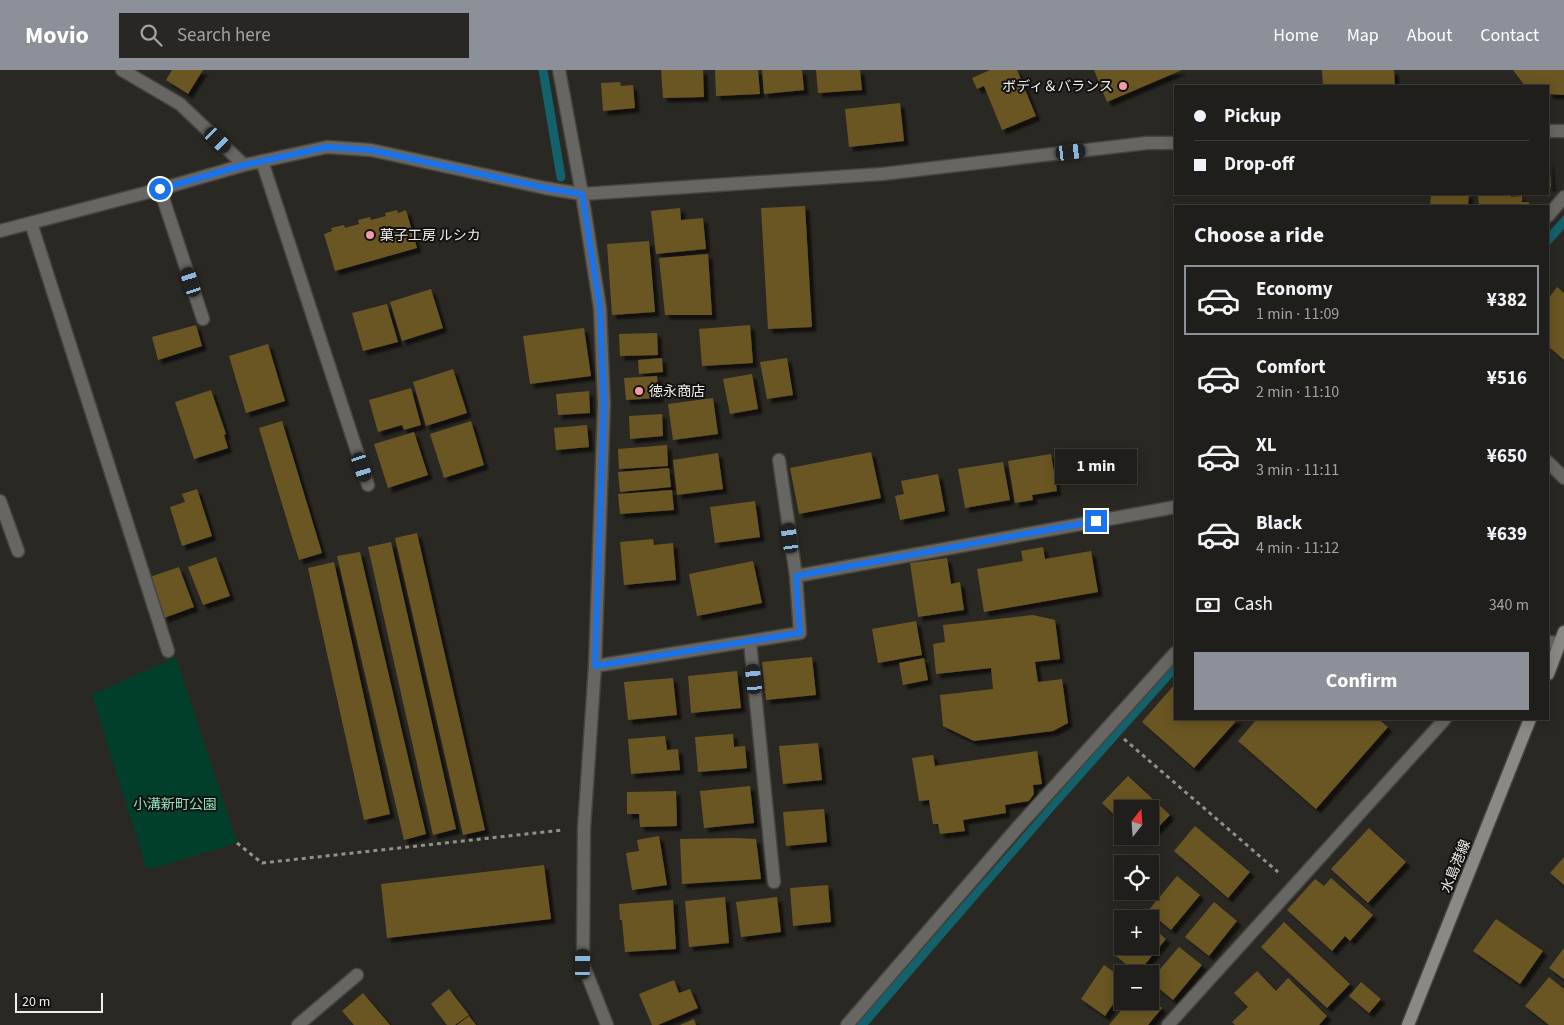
<!DOCTYPE html>
<meta charset="utf-8">
<style>
body{margin:0;font-family:"Source Sans 3","Noto Sans JP",sans-serif;background:#282723;color:#f1f3f6;height:100vh;display:flex;flex-direction:column;font-size:19px;white-space:nowrap}
*{box-sizing:border-box;margin:0}
p{font-size:16px;color:#a2a2a2}
.icon{flex:none;width:28px;height:28px;fill:none;stroke:currentColor;stroke-width:2;stroke-linecap:round;stroke-linejoin:round}
.map{position:relative;flex:1;overflow:hidden}
.panel{position:absolute;left:1174px;top:135px;width:375px;height:515px;display:flex;flex-direction:column;background:#201e1a;border-radius:0px;box-shadow:0 2px 12px #0003,0 0 0 1px #3d3c39}
.panel>*{flex:none}
.guide{position:absolute;left:1174px;top:15px;width:375px;height:110px;border-radius:0px;box-shadow:0 2px 12px #0003,0 0 0 1px #3d3c39;display:grid;align-content:center;height:110px;padding:0 20px;background:#201e1a}
.needle{width:32px;rotate:17deg}
.fabs{position:absolute;left:1114px;top:730px;display:grid;gap:10px}
.fabs a{display:grid;place-items:center;width:45px;height:45px;border-radius:0px;background:#201e1a;box-shadow:0 2px 12px #0003,0 0 0 1px #3d3c39;font-size:25px}
.scale{position:absolute;left:15px;bottom:12px;width:88px;box-sizing:border-box;padding-left:5px;border:2px solid #f0eeeb;border-top:0;font-size:14px;line-height:18px;white-space:nowrap;color:#f0eeeb;-webkit-text-stroke:4px #12110f;paint-order:stroke}
.end{position:absolute;width:22px;height:22px;margin:-11px;border:6px solid #1a73e8;background:#fff;box-shadow:0 0 0 2px #fff}
.from{border-radius:50%}
.bubble{position:absolute;height:35px;border-radius:0px;background:#201e1a;box-shadow:0 2px 12px #0003,0 0 0 1px #3d3c39;font-size:16px;font-weight:700;line-height:35px;text-align:center}
.car{position:absolute;width:15px;height:30px;margin:-15px -8px;border-radius:6px;box-shadow:0 0 4px 1px #0007;background:linear-gradient(#222 24%,#8ab4d8 0 40%,#222 0 76%,#8ab4d8 0 86%,#222 0)}
.guide b{display:flex;align-items:center;gap:18px;height:48px;font-size:19px}
.guide b+b{border-top:1px solid #3d3c39}
.guide i{width:12px;height:12px;background:#f1f3f6}
ul{padding:0;list-style:none}
li{display:flex;align-items:center;gap:15px;height:70px;margin:0 10px 8px;padding:0 10px;border:2px solid transparent;border-radius:0px}
li div{flex:1}
li b{display:block;font-size:19px}
li em{font-style:normal;font-weight:700}
li.current{border-color:#8c9099}
li>.icon{width:45px;height:45px;stroke-width:1.5}
h2{padding:0 20px;font-size:22px;line-height:60px}
.pay{display:flex;align-items:center;gap:12px;height:55px;padding:0 20px;font-size:19px}
.pay p{margin-inline-start:auto}
.button{display:flex;gap:10px;margin-top:auto;padding:10px 20px}
.button a{flex:1;height:58px;border-radius:0px;background:#8c9099;color:#fff;font-size:20px;font-weight:700;line-height:58px;text-align:center}
header{display:flex;align-items:center;gap:30px;box-sizing:border-box;height:70px;padding:0 25px;background:#8c9099;color:#fff}
header strong{font-size:24px}
nav{display:flex;gap:28px;margin-inline-start:auto;font-size:18px}
.search{width:350px;height:45px;background:#282723;display:flex;align-items:center;gap:12px;box-sizing:border-box;padding:0 18px;border-radius:0px;color:#a2a2a2;font-size:19px}
.map>svg:first-child{display:block}
.green{fill:#023f2a}
.water{fill:#13626b}
.lines{fill:none;stroke-linecap:round;stroke-linejoin:round}
.stream{stroke:#13626b;stroke-width:9}
.building{fill:#6b5624;filter:url(#shadow)}
.service-casing{stroke:#46443f;stroke-width:15}
.minor-casing{stroke:#46443f;stroke-width:15}
.secondary-casing{stroke:#46443f;stroke-width:15}
.path{stroke:#92908c;stroke-width:3;stroke-dasharray:4 4;stroke-linecap:butt}
.service{stroke:#676663;stroke-width:12}
.minor{stroke:#676663;stroke-width:12}
.secondary{stroke:#8b8984;stroke-width:12}
.route{stroke:#1a73e8;stroke-width:6}
.poi-dot{fill:#f39aa9;stroke:#12110f;stroke-width:2}
.labels{text-anchor:middle;stroke-width:4;stroke-linejoin:round;paint-order:stroke}
.poi-label{font-size:14px;fill:#f0eeeb;stroke:#12110f;text-anchor:start}
.park-label{font-size:14px;fill:#8ae2ba;stroke:#12110f}
.street-label{font-size:14px;fill:#f0eeeb;stroke:#12110f}
</style>
<header>
<strong>Movio</strong>
<div class="search"><svg class="icon" aria-label="search" viewBox="0 0 24 24"><circle cx="10" cy="10" r="6"/><path d="M15 15l6 6"/></svg>Search here</div>
<nav><a>Home</a><a>Map</a><a>About</a><a>Contact</a></nav>
</header>
<div class="map">
<svg width="1564" height="955" viewBox="0 0 1564 955">
<defs>
<filter id="shadow"><feDropShadow dx="4.5" dy="4.5" stdDeviation="1" flood-color="#0009"/></filter>
</defs>
<rect width="100%" height="100%" fill="#2a2823"/>
<path class="green" d="M176 587 237 773 147 800 92 625Z"/>
<path class="water" d="M1564 145V159L1548 177V163Z
M1175 590V604L1054 740 868 955H856Z"/>
<g class="lines">
<path class="stream" d="M543 0 561 107"/>
</g>
<path class="building" d="M172 0H203L188 24 166 10Z
M661 0H703L704 27 663 28Z
M715 0H758L760 24 716 26Z
M762 0H802L804 20 764 24Z
M816 0H860L862 20 818 23Z
M990 0H1017L1036 46 1002 60 984 16 977 19 972 8Z
M1094 0H1182L1107 32Z
M1322 0H1394L1395 16H1323Z
M1513 0H1564V25L1548 24V16H1525Z
M620 12 621 16 633 15 635 38 603 41 601 13Z
M900 33 904 71 849 77 845 39Z
M1549 89 1551 117H1548V90Z
M1431 124H1469L1468 136H1430Z
M1511 124V127L1522 126V132H1529V136H1479L1478 125Z
M805 136 812 257 768 259 761 138Z
M680 138 681 150 703 148 706 179 656 184 651 141Z
M397 140 398 143 406 140 417 178 335 201 324 164 332 161 331 158 344 155 345 158 359 154 358 150 370 147 371 150 386 146 385 143Z
M649 171 655 242 612 245 607 174Z
M708 184 712 245H665L659 188Z
M1557 217 1564 223V290L1548 276V229Z
M431 219 443 258 402 271 390 232Z
M387 234 398 272 363 281 352 243Z
M196 255 202 276 158 290 152 267Z
M750 255 753 293 702 296 699 259Z
M584 258 591 306 530 314 523 266Z
M657 263 658 285 620 286 619 264Z
M268 274 285 331 246 343 229 286Z
M662 288 663 302 639 304 638 290Z
M787 288 793 325 767 329 760 292Z
M453 299 467 343 426 356 413 312Z
M752 304 758 339 730 344 723 309Z
M657 306 659 328 626 330 624 308Z
M411 318 421 355 404 360 402 355 378 362 369 330Z
M211 320 226 364 224 365 228 378 194 389 175 332Z
M589 321 590 343 558 345 556 324Z
M713 328 718 364 673 370 668 334Z
M662 344 663 366 630 369 629 346Z
M282 351 322 483 299 490 259 358Z
M471 351 484 395 444 408 430 364Z
M587 355 589 377 556 380 554 358Z
M414 362 428 405 388 418 374 374Z
M667 375 668 396 619 399 618 379Z
M871 382 881 428 799 444 790 398Z
M718 383 723 419 677 425 673 390Z
M1051 384 1057 421 1032 425 1033 430 1015 433 1008 391Z
M1003 392 1010 430 965 438 958 399Z
M669 398 671 417 620 422 618 402Z
M938 404 945 441 900 450 895 426 904 424 901 411Z
M197 419 212 466 182 476 170 437 185 432 182 424Z
M672 420 674 440 620 444 618 424Z
M755 431 760 467 715 473 710 437Z
M417 463 485 760 463 765 395 468Z
M653 469 654 475 673 473 676 510 624 515 620 472Z
M391 472 456 759 433 765 368 477Z
M1043 477 1045 489 1091 481 1098 522 984 542 977 499 1023 491 1021 481Z
M360 482 426 764 404 770 337 486Z
M216 487 230 526 203 535 188 497Z
M947 488 951 514 960 512 964 540 918 547 910 493Z
M753 491 762 533 697 546 689 504Z
M334 492 390 744 364 750 308 498Z
M179 497 194 537 164 548 150 507Z
M1033 545 1055 550 1060 589 1035 592 1038 612 1062 609 1068 653 1053 661 974 671 943 656 940 625 993 619 991 598 936 604 933 574 945 572 943 555Z
M916 551 922 585 878 593 872 559Z
M812 587 816 625 766 630 762 592Z
M924 588 928 610 903 615 899 593Z
M737 601 741 638 691 643 688 606Z
M673 608 677 645 628 650 624 612Z
M1175 614V649H1238L1194 698 1142 652Z
M1257 649H1378L1388 657 1316 739 1238 671Z
M733 664 734 677 745 676 747 698 698 702 695 667Z
M665 666 667 680 678 679 680 700 631 704 628 669Z
M818 673 822 710 783 714 779 676Z
M1037 681 1042 714 1033 715 1034 724 1029 731 1005 735 1006 743 963 750 965 761 940 764 938 754H933L929 730 919 731 912 688 933 685 935 696Z
M1128 706 1170 745 1150 766V739H1122V752L1102 733Z
M750 716 754 753 704 758 700 721Z
M676 721 677 756 640 757 639 744H627V722Z
M824 739 827 772 786 776 783 742Z
M1195 756 1250 802 1228 828 1174 781Z
M1369 758 1406 792 1368 833 1331 799Z
M659 766 667 815 632 820 626 783 639 781 637 770Z
M1138 766H1150L1144 772Z
M734 768 756 769 761 809 682 814 680 769Z
M1564 787V815L1550 803Z
M544 795 551 849 387 868 381 814Z
M1177 806 1200 825 1171 860 1148 841Z
M1331 808 1373 845 1350 871 1345 866 1332 881 1287 840 1315 809 1324 816Z
M828 815 831 852 793 856 790 818Z
M725 827 729 873 689 877 685 831Z
M777 827 781 862 741 867 736 832Z
M673 830 676 879 625 882 622 850H620L619 834Z
M1214 832 1237 851 1209 886 1185 867Z
M1496 849 1543 881 1520 914 1473 881Z
M1284 852 1350 914 1327 938 1261 877Z
M1150 855 1166 869 1137 904 1114 884 1122 874V876H1150Z
M1179 877 1202 895 1173 930 1150 911Z
M1564 878V909L1549 898Z
M1104 895 1122 908V921L1105 946 1081 929Z
M1257 901 1276 921 1288 908 1327 946 1319 955H1235L1232 952 1248 937 1234 923Z
M1549 907 1564 919V955H1549L1525 936Z
M674 910 679 923 690 919 698 938 658 955H652L639 924Z
M1361 912 1381 929 1369 943 1349 926Z
M449 919 469 945 455 955H447L431 934Z
M363 923 390 955H354L342 941Z
M1150 929 1162 938 1148 955H1109L1129 931H1150Z
M469 946 476 955H457Z
M694 949 696 955H680Z"/>
<g class="lines">
<defs>
<path id="service" d="M1548 392 1564 408
M847 955 1018 757 1175 583"/>
<path id="minor" d="M122 0 180 34 244 95
M559 0 582 124 600 238 604 334 595 596 584 758 583 894 607 955
M1548 61H1564
M262 91 368 415
M160 119 203 249
M1548 146 1564 127
M31 153 168 581
M0 161 160 119 244 95 327 77 371 80 545 118 582 124 882 104 1147 73H1175
M0 431 18 481
M796 506 1175 437
M750 572 774 812
M1548 572 1560 573
M595 596 800 563 796 506 779 390
M298 955 357 905
M1168 955 1445 649"/>
<path id="secondary" d="M1548 604 1564 562
M1408 955 1530 649"/>
</defs>
<use href="#service" class="service-casing"/>
<use href="#minor" class="minor-casing"/>
<use href="#secondary" class="secondary-casing"/>
<path class="path" d="M1124 669 1278 802
M237 773 262 793 563 760"/>
<use href="#service" class="service"/>
<use href="#minor" class="minor"/>
<use href="#secondary" class="secondary"/>
</g>
<g class="lines">
<path class="route" d="M160 119 244 95 327 77 371 80 545 118 582 124 600 238 604 334 595 596 800 563 796 506 1096 451"/>
</g>
<g class="poi-dot">
<circle cx="1123" cy="16" r="5"/>
<circle cx="370" cy="165" r="5"/>
<circle cx="639" cy="321" r="5"/>
</g>
<g class="labels">
<g class="poi-label">
<text x="1113" y="21" text-anchor="end">ボディ＆バランス</text>
<text x="380" y="170">菓子工房 ルシカ</text>
<text x="649" y="326">徳永商店</text>
</g>
<g class="park-label">
<text x="175" y="739">小溝新町公園</text>
</g>
<g class="street-label">
<text transform="translate(1455 796) rotate(-68)" y="5">水島港線</text>
</g>
</g>
</svg>
<div class="fabs">
<a><svg class="needle" viewBox="-14 -14 28 28"><path d="M0-13l5 13h-10z" fill="#e53935"/><path d="M0 13l5-13h-10z" fill="#a2a2a2"/></svg></a>
<a><svg class="icon" aria-label="locate" viewBox="0 0 24 24"><circle cx="12" cy="12" r="6"/><path d="M12 2v4M12 18v4M2 12h4M18 12h4"/></svg></a>
<a>+</a>
<a>−</a>
</div>
<div class="scale">20 m</div>
<i class="end from" style="left:160px;top:119px"></i>
<i class="end" style="left:1096px;top:451px"></i>
<div class="bubble" style="left:1055px;top:379px;width:82px">1 min</div>
<i class="car" style="left:218px;top:70px;rotate:134deg"></i>
<i class="car" style="left:1071px;top:82px;rotate:83deg"></i>
<i class="car" style="left:191px;top:212px;rotate:342deg"></i>
<i class="car" style="left:362px;top:397px;rotate:162deg"></i>
<i class="car" style="left:790px;top:468px;rotate:352deg"></i>
<i class="car" style="left:754px;top:609px;rotate:354deg"></i>
<i class="car" style="left:583px;top:894px;rotate:1deg"></i>
<div class="guide">
<b><i class="from"></i>Pickup</b>
<b><i></i>Drop-off</b>
</div>
<section class="panel">
<h2>Choose a ride</h2>
<ul>
<li class="current"><svg class="icon" aria-label="car" viewBox="0 0 24 24"><path d="M5 17H2v-5l4-1 3-4h7l3 4 3 1v5h-3M9 17h6M6 11h13"/><circle cx="7" cy="17" r="2"/><circle cx="17" cy="17" r="2"/></svg><div><b>Economy</b><p>1 min · 11:09</p></div><em>¥382</em></li>
<li><svg class="icon" aria-label="car" viewBox="0 0 24 24"><path d="M5 17H2v-5l4-1 3-4h7l3 4 3 1v5h-3M9 17h6M6 11h13"/><circle cx="7" cy="17" r="2"/><circle cx="17" cy="17" r="2"/></svg><div><b>Comfort</b><p>2 min · 11:10</p></div><em>¥516</em></li>
<li><svg class="icon" aria-label="car" viewBox="0 0 24 24"><path d="M5 17H2v-5l4-1 3-4h7l3 4 3 1v5h-3M9 17h6M6 11h13"/><circle cx="7" cy="17" r="2"/><circle cx="17" cy="17" r="2"/></svg><div><b>XL</b><p>3 min · 11:11</p></div><em>¥650</em></li>
<li><svg class="icon" aria-label="car" viewBox="0 0 24 24"><path d="M5 17H2v-5l4-1 3-4h7l3 4 3 1v5h-3M9 17h6M6 11h13"/><circle cx="7" cy="17" r="2"/><circle cx="17" cy="17" r="2"/></svg><div><b>Black</b><p>4 min · 11:12</p></div><em>¥639</em></li>
</ul>
<div class="pay"><svg class="icon" aria-label="cash" viewBox="0 0 24 24"><path d="M3 7h18v10H3z"/><circle cx="12" cy="12" r="2"/></svg>Cash<p>340 m</p></div>
<div class="button"><a>Confirm</a></div>
</section>
</div>
